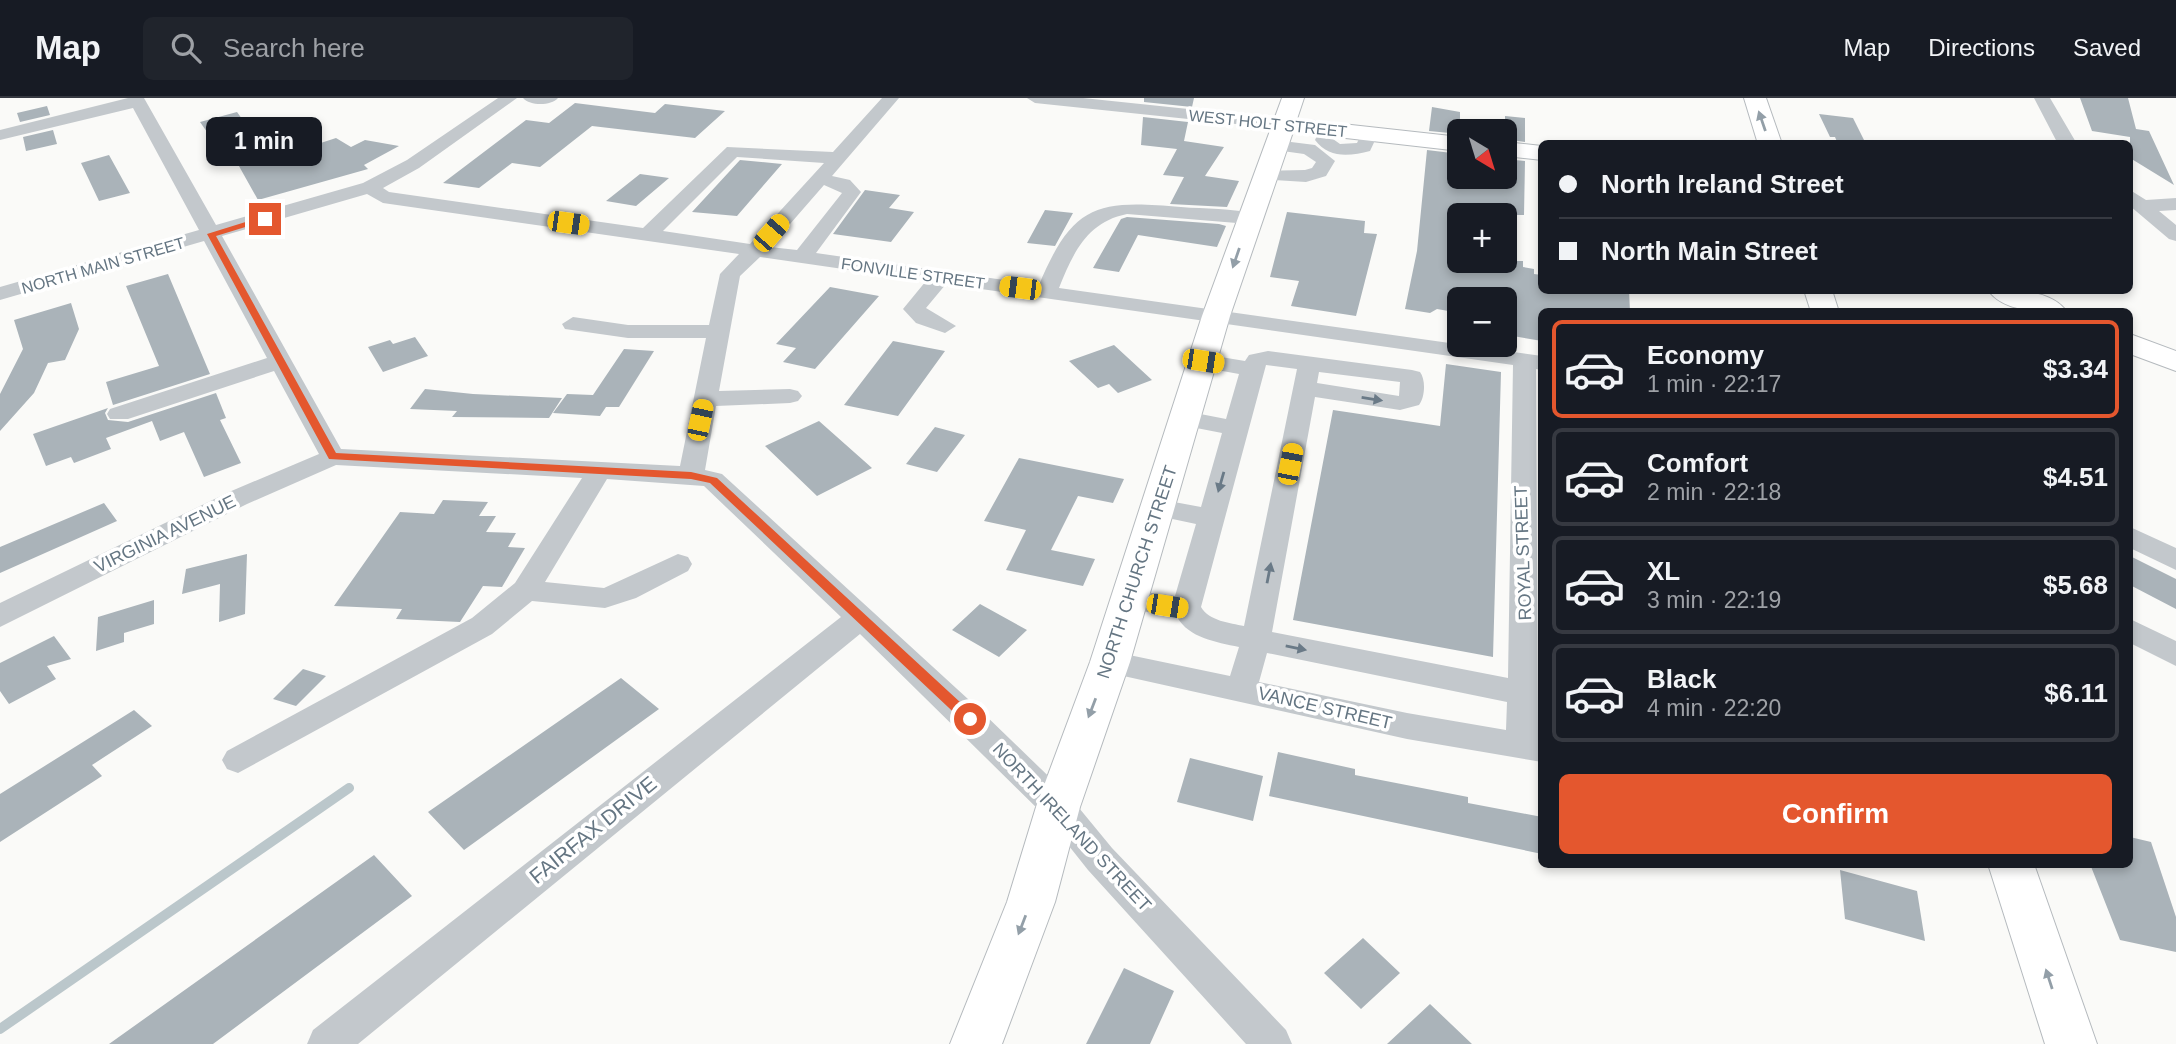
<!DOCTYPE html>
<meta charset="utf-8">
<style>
body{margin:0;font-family:Helvetica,sans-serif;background:#20242c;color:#f1f3f6;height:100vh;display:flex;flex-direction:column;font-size:26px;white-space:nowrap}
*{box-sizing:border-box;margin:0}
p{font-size:23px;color:#9ea1a6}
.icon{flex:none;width:38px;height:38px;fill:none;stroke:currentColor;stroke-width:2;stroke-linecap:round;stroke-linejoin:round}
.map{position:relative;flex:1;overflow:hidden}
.panel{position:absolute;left:1538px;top:210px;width:595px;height:560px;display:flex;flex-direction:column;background:#171b24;border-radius:10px;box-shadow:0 4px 10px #0003}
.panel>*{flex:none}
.guide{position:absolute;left:1538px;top:42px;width:595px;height:154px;border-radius:10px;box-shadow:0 4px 10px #0003;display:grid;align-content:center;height:154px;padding:0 21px;background:#171b24}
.needle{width:46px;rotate:142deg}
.controls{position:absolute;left:1447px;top:21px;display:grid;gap:14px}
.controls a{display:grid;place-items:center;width:70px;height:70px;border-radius:10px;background:#171b24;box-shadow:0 4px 10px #0003;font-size:35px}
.end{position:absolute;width:32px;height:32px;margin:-16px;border:9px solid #e4572e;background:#fff;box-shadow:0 0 0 4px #fff}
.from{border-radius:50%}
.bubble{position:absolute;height:49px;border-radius:10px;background:#171b24;box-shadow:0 4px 10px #0003;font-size:23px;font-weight:700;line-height:49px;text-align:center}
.car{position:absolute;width:21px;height:42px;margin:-21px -10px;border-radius:9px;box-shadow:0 0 5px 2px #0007;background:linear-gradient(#f5c518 24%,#345 0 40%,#f5c518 0 76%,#345 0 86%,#f5c518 0)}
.guide b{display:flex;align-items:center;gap:24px;height:66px;font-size:26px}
.guide b+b{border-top:2px solid #363941}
.guide i{width:18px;height:18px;background:#f1f3f6}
ul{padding:12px 0 0;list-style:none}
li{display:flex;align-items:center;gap:21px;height:98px;margin:0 14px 10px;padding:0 7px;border:4px solid #363941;border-radius:10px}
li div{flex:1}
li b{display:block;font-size:26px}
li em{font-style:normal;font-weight:700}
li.active{border-color:#e4572e}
li>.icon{width:63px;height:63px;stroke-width:1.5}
.button{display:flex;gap:14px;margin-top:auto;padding:14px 21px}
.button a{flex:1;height:80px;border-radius:10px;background:#e4572e;color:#fff;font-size:28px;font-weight:700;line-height:80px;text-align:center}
header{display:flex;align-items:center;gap:42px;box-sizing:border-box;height:98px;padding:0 35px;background:#171b24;border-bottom:2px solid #363941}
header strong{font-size:33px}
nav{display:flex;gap:38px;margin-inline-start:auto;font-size:24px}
.search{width:490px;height:63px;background:#20242c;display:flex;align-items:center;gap:18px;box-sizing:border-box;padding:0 24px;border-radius:10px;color:#9ea1a6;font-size:26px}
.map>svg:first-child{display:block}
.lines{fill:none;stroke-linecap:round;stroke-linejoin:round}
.stream{stroke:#bbc7cb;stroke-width:10}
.building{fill:#aab3b9}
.major-casing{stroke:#b5babe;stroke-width:2}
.minor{fill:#c3c8cc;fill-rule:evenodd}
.major{fill:#fff;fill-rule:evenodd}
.oneway{fill:#939fa8}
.oneway2{fill:#6a7a87}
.route{fill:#e4572e}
.labels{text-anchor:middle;stroke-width:7;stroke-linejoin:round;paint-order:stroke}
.far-street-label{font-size:16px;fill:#657683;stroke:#fff}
.street-label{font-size:18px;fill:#657683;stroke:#fff}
.near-street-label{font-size:21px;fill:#657683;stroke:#fff}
</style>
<header>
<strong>Map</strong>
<div class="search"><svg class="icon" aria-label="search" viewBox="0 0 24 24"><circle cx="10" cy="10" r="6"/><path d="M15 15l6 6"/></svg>Search here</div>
<nav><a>Map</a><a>Directions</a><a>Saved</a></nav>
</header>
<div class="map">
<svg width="2176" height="946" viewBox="0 0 2176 946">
<rect width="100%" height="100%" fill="#fafaf8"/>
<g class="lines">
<path class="stream" d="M0 931 349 690"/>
</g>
<path class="building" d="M1144 0H1194L1192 9 1144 4Z
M2080 0H2128L2136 31 2149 33 2174 87 2130 60V39L2092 33Z
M575 5 655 15 665 6 725 13 695 40 592 28 540 69 512 65 479 90 443 85 526 22 549 25Z
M47 8 50 17 20 24 17 15Z
M1432 9 1460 14V36L1429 33Z
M237 14 268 57 272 56 275 60 336 40 351 49 365 42 399 48 364 67 368 71 258 102 230 52 219 51 200 24Z
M1819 16 1853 20 1866 46H1838L1835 39H1830Z
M1505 18 1525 20V44L1505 41Z
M1143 19 1188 24 1184 43 1224 49 1205 78 1239 83 1227 109 1170 106 1184 79 1163 77 1177 51 1141 47Z
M53 32 57 46 26 53 23 39Z
M1427 52 1460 56V79H1505V61L1525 63 1524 117H1460V163H1523V169L1534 171V176L1542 177V192H1629L1630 214H1542V243L1507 237 1509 223 1505 222V201H1460V215L1437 211 1430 215 1405 211 1417 153Z
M109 57 130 95 99 103 81 65Z
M740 62 782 66 737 118 692 114Z
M640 76 669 80 636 108 606 103Z
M865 92 900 97 889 110 914 114 891 144 833 136Z
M1045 112 1073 115 1055 148 1027 145Z
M1287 114 1365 123 1364 135 1377 136 1356 218 1291 208 1299 183 1270 179Z
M1127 119 1219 126 1226 128 1217 149 1138 137 1119 174 1093 170 1121 121Z
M168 176 210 276 113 307 106 284 159 268 126 188Z
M830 189 879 198 815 271 783 264 796 250 776 246Z
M71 205 79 231 65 262 48 265 34 295 0 333V296L23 251 14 222Z
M415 239 428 258 383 274 368 249 390 242 393 246Z
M893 243 945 253 898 318 844 307Z
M1114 247 1152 282 1118 295 1109 286 1098 290 1069 263Z
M624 251 654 253 619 309H606L600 318 553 315 567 296 593 297Z
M1446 266 1501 274 1493 559 1293 522 1333 312 1440 328Z
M425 291 473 296 562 300 549 320 452 319 457 313 410 311Z
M216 295 226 320 220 322 241 365 204 379 184 334 160 343 152 323 106 340 111 351 74 365 71 359 46 368 33 336 108 310 105 315 108 322 128 324Z
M819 323 872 370 817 398 765 348Z
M935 329 965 337 937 374 906 366Z
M1019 360 1124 381 1113 405 1078 398 1051 452 1095 461 1083 488 1006 472 1026 432 984 423Z
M443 402 488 404 479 418H496L486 434 516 435 508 449 525 450 502 489 483 488 460 524 396 521 402 511 334 508 400 414 434 416Z
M104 405 117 423 0 475V449Z
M247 456 245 516 219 524 220 486 182 496 186 471Z
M2130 458 2176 481V511L2130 487Z
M154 502V526L124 535V544L96 553 98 519Z
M980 506 1027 532 999 559 952 532Z
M54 538 71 561 47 568 56 581 9 606 0 593V565Z
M303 571 326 578 296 608 273 601Z
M621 580 659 611 464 752 428 714Z
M134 612 152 628 92 667 102 678 0 744V696Z
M1278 654 1355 671V677L1468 699V705L1542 719V756L1269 698Z
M1190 660 1263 678 1253 723 1177 704Z
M2130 739 2151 744 2176 819V854L2120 842 2090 766H2130Z
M374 757 412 798 213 946H109Z
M1840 772 1917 793 1925 843 1845 821Z
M1363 840 1400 875 1361 911 1324 875Z
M1124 870 1174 893 1150 946H1086Z
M1430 906 1472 946H1387Z"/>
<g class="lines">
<defs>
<path id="major" d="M1282 0H1304L1297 21 1460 39V53L1293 34 1230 218 1130 564 1080 709 1055 804 1002 946H950L1007 804 1036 709 1090 564 1202 218Z
M1744 0H1766L1782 46H1758Z
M1505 44 1542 48V62L1505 58Z
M1804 192H1832L1839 214H1811Z
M1988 192C2013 192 2051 191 2067 214 2043 214 2004 215 1988 192Z
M2130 236 2176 253V273L2130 256Z
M1988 766H2034L2097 946H2045Z"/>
</defs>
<use href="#major" class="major-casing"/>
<path class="minor" d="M128 0H144L216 127 363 85 407 62 498 0H517L419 70 383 90 389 94 643 130 727 49 833 54 882 0H899L832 78 850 82 861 94 816 155 1039 187C1073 105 1098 102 1181 109 1205 111 1232 110 1256 116L1259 120 1256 124 1249 126 1127 116C1087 124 1073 155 1059 190L1542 258V272L1536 271 1538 637 1542 638V664L1407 641 1110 575 1099 572 1095 564 1099 556 1110 553 1230 578 1239 549C1216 544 1189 540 1177 519L1119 509 1115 502 1119 495 1129 492 1175 498 1196 426 1149 416 1145 410 1149 404 1158 401 1201 409 1222 335 1176 326 1173 321 1176 316 1185 313 1226 321 1239 276 1195 268 1191 263 1195 258 1203 256 1245 263 1249 257 1268 253 1412 272 1420 274C1426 282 1425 299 1419 307L1400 312 1315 299 1272 534 1508 580 1513 267 946 186 926 210 956 228 945 235 916 225 903 211 926 183 760 159 740 178 719 293 790 291 798 293 802 298 798 303 790 305 716 308 705 372 722 376 980 612 1070 699 1112 750 1286 932 1292 946H1246L1088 772 1046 719 860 536 358 946H307L313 932 841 519 704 388 607 381 545 484 604 490 678 456 688 459 692 466 688 473 636 500 605 510 532 503 492 536 238 675 227 671 222 662 227 653 472 520 515 485 582 380 336 367 247 406 0 529V505L229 394 319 356 274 273 128 321H110L107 316 110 311 267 260 204 143 0 202V189L199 132 133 10 0 42V32ZM737 59 824 65 750 146 663 133ZM824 87 842 95 797 152 770 149ZM367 96 383 105 739 156 720 176 709 227H628L573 219 562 226 565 231 628 240H706L680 368 341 351 222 138ZM1266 267 1297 271 1244 528C1230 525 1209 523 1201 509ZM1319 274 1400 284 1399 298 1317 285ZM1267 555 1507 604 1506 632 1407 615 1259 584Z
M523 0H558C551 8 530 8 523 0Z
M1027 0H1083L1283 21 1292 26 1283 31 1035 5Z
M2034 0H2050L2077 46H2058Z
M1328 26 1337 31 1333 41 1340 46 1357 45 1363 32 1369 31 1378 36 1370 53C1350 58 1329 61 1315 42L1322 27Z
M1275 42 1315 47 1335 63 1326 78 1306 84 1257 81 1255 77 1257 73 1305 72 1312 70 1316 64 1304 56 1269 51 1266 47Z
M2130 92 2146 102 2176 100V112L2159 113 2176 127V143L2169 141 2130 108Z
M2130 429 2176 450V472L2130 450Z
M2130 521 2176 543V568L2130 545Z"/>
<use href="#major" class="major"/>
</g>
<defs><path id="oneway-solid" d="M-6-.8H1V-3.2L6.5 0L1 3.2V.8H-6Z" transform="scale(1.75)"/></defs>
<g class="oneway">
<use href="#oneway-solid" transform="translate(1762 23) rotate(-109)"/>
<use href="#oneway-solid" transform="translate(1236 160) rotate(109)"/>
<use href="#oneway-solid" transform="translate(1092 610) rotate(111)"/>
<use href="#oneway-solid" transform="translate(1022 827) rotate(111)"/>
<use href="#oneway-solid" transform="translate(2049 881) rotate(-108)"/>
</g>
<g class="oneway2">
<use href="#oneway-solid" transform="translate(1372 301) rotate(9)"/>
<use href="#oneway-solid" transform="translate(1221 384) rotate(106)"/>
<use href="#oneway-solid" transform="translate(1269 475) rotate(-79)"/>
<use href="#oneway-solid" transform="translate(1296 550) rotate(11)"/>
</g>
<path class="route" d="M265 118 268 122 216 138 336 355 691 374 717 380 974 617V625H965L710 385 691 381 329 361 207 136Z"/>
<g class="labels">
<g class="far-street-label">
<text transform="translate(1268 25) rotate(6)" y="6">WEST HOLT STREET</text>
<text transform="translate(103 167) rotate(-16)" y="6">NORTH MAIN STREET</text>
<text transform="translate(913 175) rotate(8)" y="6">FONVILLE STREET</text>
</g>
<g class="street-label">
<text transform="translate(165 436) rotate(-26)" y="6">VIRGINIA AVENUE</text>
<text transform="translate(1523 455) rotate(-92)" y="6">ROYAL STREET</text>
<text transform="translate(1137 474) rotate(-72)" y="6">NORTH CHURCH STREET</text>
<text transform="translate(1325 610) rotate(13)" y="6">VANCE STREET</text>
<text transform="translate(1072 729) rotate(47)" y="6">NORTH IRELAND STREET</text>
</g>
<g class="near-street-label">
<text transform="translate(593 732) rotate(-39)" y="7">FAIRFAX DRIVE</text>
</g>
</g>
</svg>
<div class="controls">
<a><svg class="needle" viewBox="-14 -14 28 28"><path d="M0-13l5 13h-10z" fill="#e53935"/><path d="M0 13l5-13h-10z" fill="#9ea1a6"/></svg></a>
<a>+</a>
<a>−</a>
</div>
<i class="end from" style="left:970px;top:621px"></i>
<i class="end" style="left:265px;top:121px"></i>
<div class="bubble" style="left:206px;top:19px;width:116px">1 min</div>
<i class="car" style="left:568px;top:125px;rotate:98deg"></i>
<i class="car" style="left:771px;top:135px;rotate:41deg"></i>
<i class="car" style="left:1020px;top:190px;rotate:277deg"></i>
<i class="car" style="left:1203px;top:263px;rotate:99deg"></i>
<i class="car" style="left:700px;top:322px;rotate:12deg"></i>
<i class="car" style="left:1290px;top:366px;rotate:11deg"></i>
<i class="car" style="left:1167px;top:508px;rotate:99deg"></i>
<div class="guide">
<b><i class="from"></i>North Ireland Street</b>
<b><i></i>North Main Street</b>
</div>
<section class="panel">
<ul>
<li class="active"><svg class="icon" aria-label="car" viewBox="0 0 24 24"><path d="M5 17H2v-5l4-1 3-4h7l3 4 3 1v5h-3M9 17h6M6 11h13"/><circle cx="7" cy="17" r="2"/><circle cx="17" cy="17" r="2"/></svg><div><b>Economy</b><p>1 min · 22:17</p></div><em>$3.34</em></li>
<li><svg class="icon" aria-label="car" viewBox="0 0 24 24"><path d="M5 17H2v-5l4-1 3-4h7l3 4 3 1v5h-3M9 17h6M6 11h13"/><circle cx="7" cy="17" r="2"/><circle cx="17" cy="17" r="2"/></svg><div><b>Comfort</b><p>2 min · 22:18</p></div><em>$4.51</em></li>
<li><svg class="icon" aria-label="car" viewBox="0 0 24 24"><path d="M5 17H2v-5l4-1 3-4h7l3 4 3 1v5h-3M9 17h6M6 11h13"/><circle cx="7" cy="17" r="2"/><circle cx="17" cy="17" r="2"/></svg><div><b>XL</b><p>3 min · 22:19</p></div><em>$5.68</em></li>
<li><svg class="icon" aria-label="car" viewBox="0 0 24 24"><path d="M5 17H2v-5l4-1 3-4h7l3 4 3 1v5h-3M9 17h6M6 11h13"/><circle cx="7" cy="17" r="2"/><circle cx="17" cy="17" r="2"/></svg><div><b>Black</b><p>4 min · 22:20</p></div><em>$6.11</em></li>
</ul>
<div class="button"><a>Confirm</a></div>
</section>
</div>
